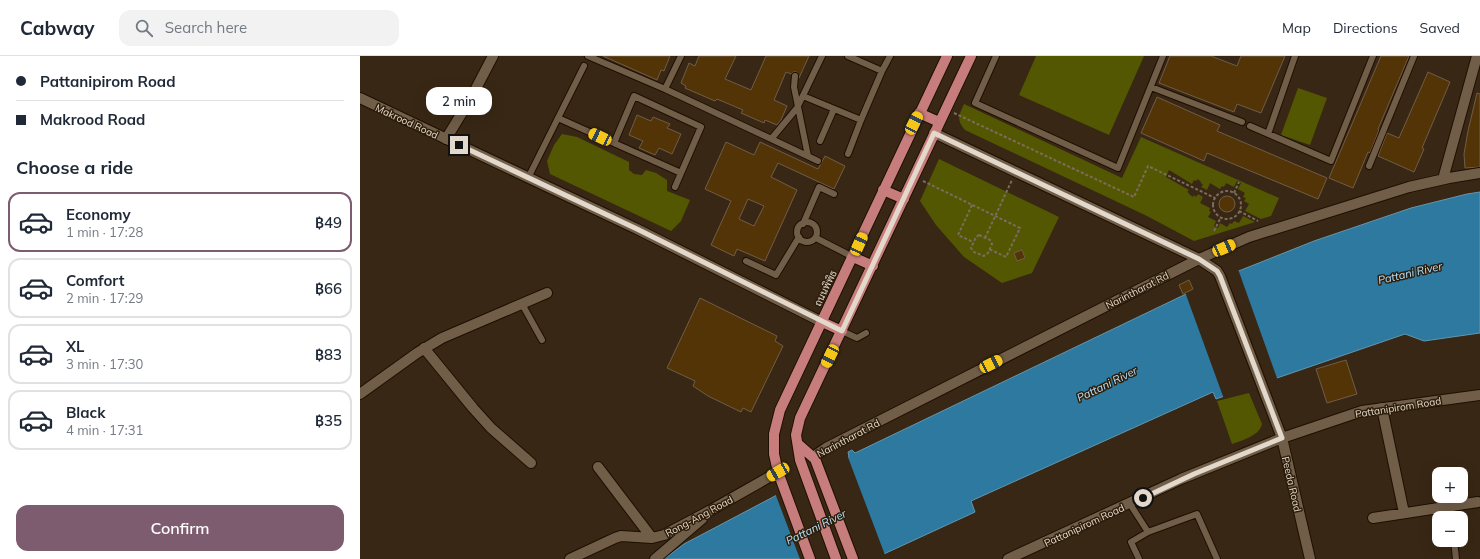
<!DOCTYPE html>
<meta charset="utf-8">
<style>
body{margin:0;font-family:Mulish,Sarabun,sans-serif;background:#f2f2f3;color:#1f2937;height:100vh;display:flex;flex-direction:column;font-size:15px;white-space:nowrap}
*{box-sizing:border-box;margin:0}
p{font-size:13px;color:#747a83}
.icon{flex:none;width:22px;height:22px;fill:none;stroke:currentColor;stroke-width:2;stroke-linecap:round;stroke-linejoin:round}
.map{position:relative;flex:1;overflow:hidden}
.panel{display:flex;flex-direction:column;background:#fff;width:360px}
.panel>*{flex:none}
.top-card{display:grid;align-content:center;height:88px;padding:0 16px;background:#fff}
.fabs{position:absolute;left:1072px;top:411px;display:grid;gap:8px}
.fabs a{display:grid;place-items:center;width:36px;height:36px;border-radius:8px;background:#fff;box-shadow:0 4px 16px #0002;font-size:20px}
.end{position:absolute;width:18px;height:18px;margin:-9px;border:5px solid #e3d8cc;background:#111;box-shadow:0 0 0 2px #111}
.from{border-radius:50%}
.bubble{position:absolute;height:28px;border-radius:12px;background:#fff;box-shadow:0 4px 16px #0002;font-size:13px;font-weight:600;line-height:28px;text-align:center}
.car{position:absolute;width:12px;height:24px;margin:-12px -6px;border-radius:5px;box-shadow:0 0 3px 1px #0007;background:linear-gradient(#f5c518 24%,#345 0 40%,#f5c518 0 76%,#345 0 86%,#f5c518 0)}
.top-card b{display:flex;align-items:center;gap:14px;height:38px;font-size:15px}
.top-card b+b{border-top:1px solid #e0e1e3}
.top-card i{width:10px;height:10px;background:#1f2937}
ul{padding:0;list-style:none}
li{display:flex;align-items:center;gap:12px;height:60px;margin:0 8px 6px;padding:0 8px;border:2px solid #e0e1e3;border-radius:12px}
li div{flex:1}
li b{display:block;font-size:15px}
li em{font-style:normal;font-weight:600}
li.current{border-color:#7d5c70}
li>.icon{width:36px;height:36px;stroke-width:1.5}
h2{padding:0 16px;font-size:18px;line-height:48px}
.action{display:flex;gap:8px;margin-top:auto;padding:8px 16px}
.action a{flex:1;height:46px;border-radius:12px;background:#7d5c70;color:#fff;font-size:16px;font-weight:600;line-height:46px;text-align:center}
header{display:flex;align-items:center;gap:24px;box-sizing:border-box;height:56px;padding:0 20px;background:#fff;border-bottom:1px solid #e0e1e3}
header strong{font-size:19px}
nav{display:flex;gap:22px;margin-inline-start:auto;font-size:14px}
.search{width:280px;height:36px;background:#f2f2f3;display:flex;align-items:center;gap:10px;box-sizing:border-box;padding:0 14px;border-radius:12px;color:#747a83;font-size:15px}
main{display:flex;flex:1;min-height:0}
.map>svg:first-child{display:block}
.green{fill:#545702}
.water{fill:#2d79a0;stroke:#6496ad}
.pier{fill:#382714}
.building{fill:#533407;stroke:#705d48;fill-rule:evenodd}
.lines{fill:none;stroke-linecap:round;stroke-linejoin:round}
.service-casing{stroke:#1f0f00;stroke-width:8}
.minor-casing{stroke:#1f0f00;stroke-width:12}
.tertiary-casing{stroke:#1f0f00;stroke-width:12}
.primary-casing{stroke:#1f0f00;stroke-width:12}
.path{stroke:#7b6d5d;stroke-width:2;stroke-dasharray:3 2;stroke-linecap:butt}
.service{stroke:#715e49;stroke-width:6}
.minor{stroke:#715e49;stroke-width:10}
.tertiary{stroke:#715e49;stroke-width:10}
.primary{stroke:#c67d7b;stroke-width:10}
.route{stroke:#e3d8cc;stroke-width:5}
.labels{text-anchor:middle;stroke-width:3;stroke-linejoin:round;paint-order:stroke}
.street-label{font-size:10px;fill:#e3d8cc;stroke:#2d1d0a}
.water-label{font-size:11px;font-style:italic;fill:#b6e2fe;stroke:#2d1d0a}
</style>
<header>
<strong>Cabway</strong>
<div class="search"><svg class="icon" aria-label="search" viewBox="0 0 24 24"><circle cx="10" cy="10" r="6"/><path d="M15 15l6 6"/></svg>Search here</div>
<nav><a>Map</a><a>Directions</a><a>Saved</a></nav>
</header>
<main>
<section class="panel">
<div class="top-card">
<b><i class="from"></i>Pattanipirom Road</b>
<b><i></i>Makrood Road</b>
</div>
<h2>Choose a ride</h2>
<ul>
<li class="current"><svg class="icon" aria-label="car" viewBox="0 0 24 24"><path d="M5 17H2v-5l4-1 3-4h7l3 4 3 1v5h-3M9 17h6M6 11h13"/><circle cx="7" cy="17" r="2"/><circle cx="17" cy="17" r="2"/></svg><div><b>Economy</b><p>1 min · 17:28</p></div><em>฿49</em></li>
<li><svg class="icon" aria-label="car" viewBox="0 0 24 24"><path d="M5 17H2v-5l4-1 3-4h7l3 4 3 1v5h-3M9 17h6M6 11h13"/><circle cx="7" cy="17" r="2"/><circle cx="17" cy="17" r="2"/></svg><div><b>Comfort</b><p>2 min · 17:29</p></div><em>฿66</em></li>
<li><svg class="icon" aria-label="car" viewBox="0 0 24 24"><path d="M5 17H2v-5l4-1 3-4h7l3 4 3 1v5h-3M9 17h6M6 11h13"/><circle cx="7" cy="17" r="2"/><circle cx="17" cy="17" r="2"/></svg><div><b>XL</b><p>3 min · 17:30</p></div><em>฿83</em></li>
<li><svg class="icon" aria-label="car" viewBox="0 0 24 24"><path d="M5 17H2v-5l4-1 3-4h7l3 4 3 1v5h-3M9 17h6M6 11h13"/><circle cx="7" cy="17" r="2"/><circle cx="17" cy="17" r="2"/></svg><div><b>Black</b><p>4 min · 17:31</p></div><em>฿35</em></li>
</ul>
<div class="action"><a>Confirm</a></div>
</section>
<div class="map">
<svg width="1120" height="503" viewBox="0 0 1120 503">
<rect width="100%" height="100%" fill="#382714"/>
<path class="green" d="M676 0H784L749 79 659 39Z
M938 32 967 42 950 89 921 79Z
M604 48 762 122 781 81 919 142 911 160 901 163 885 155 889 148 884 145 886 142 883 141 885 137 878 133 881 127 877 125 874 131 866 127 864 131 862 130 860 133 850 127 847 134 841 131 843 129 841 127V126L838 123 836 125 834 124 832 128 809 114 806 121 829 134 827 136 829 137V138L833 141 834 139 836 141 838 138 843 141 840 147 850 152 849 155 851 156 848 161 856 165 854 170 858 172 860 167 867 171 870 167 872 168 874 165 879 167 883 160 895 166 834 185 787 160 605 74C596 63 599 60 604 48Z
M202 78 217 81 269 106V114L274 118 282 119 286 114 296 117 307 124V135L330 144 321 165 311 175 190 118 187 105 194 89Z
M579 103 699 161 672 217 642 227 604 201 576 169 560 145Z
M889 337 902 368C899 380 883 384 872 388L857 345Z"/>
<path class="water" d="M1120 136V277L1064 285 1045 278 856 343 853 336 611 445 615 456 513 503H304L324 488 489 401 488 396 492 394 495 397 851 226 954 185 1051 152 1107 138Z"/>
<path class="pier" d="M878 213 918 325 864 343 825 236Z
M486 396 525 499 517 503H440L415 437 487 400Z"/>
<path class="building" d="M243 0H310L304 15 301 14 297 24Z
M339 0H376L365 23 391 34 406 0H449L439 22 437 16H433L431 18 426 16 414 44 427 50 421 64 417 69 405 64 404 67 381 57 383 54 357 43 355 45 325 32 326 30 321 27 329 7 335 10Z
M810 0H851L877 10 881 0H925L901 57 877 48 874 56 799 27Z
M1021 0H1049L1018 73 1019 74 1010 97 1008 96 993 132 969 122Z
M1068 16 1090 26 1062 92 1064 93 1054 116 1018 100 1027 77 1039 82Z
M1117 37 1120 38V111L1105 112 1104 98 1108 75Z
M797 41 860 69 857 75 967 122 958 143 847 97 844 105 781 77Z
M277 59 291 65 293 61 310 68 307 72 321 78 312 98 299 92 295 99 279 92 283 85 269 79Z
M366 86 394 99 400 86 458 113 465 100 485 110 474 133 418 107 411 121 437 134 405 205 377 193 374 200 351 189 371 145 345 133ZM388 143 404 150 394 170 379 163Z
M859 148a8 8 0 1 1 16 0a8 8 0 1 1-16 0Z
M662 194 665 202 657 205 654 197Z
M829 224 833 233 823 238 819 229Z
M340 242 417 280 415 285 423 290 391 356 383 352 381 356 348 340 333 330 335 325 307 312Z
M986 304 997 338 967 347 956 313Z"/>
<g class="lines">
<defs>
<path id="service" d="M228 0 305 33 458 105
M636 0 615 47 758 112 803 0
M522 15 530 0
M435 20 434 31 448 100
M791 31 882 66
M305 33 321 0
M443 40 501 64 522 15 488 0
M198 62 321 117
M890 70 971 105 1013 0
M908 78 935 0
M412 82 437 52 462 0
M460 85 474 53
M254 87 274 40 341 71 315 131
M488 98 501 64
M1009 110 1054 0
M168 122 224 10
M437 176a10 10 0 1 1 20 0a10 10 0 1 1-20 0Z
M443 168 459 131 474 138
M456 182 493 201
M386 205 416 219 439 181
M162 248 182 284
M482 275 497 282 506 277
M770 448 788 476 771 486 779 503
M1091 450 1092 462
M788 476 837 458 857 503
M1094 484 1096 503"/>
<path id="minor" d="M86 83 111 42 133 0
M64 292 113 352 131 372 171 407
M0 338 57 297 82 282 187 237
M1022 352 1044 457
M238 411 292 482
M1013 462 1118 446
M210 503 255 482 261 480 292 482 304 479 351 454 418 416
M295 503 342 463"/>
<path id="tertiary" d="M0 42 277 173 462 266
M574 77 839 203 857 215 860 220 922 382 950 503
M1083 123 1117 0
M453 401 466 392 839 203 889 181 1049 131 1089 122 1120 117
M648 503 821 423 922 382 1002 355 1120 339"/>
<path id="primary" d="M559 57 579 66
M523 134 544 143
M493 201 513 210
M462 266 482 275
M438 388 455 403 493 503
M450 503 418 416 414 398V378L420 354 587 0
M476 503 440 404 436 379 440 362 611 0"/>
</defs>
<use href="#service" class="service-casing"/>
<use href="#minor" class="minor-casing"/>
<use href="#tertiary" class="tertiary-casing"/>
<use href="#primary" class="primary-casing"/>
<path class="path" d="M594 57 774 141 788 110 855 142
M563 125 660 172 646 201 629 193
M853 149a14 14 0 1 1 28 0a14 14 0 1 1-28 0Z
M874 137 879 126
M612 149 598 179 613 186
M879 155 898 165
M854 175 861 161
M619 179 630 184 632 188 628 197 624 200 614 196 611 192 616 181Z
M625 182 652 124"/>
<use href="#service" class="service"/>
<use href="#minor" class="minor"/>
<use href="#tertiary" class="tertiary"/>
<use href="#primary" class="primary"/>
</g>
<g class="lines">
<path class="route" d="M99 89 277 173 482 275 574 77 839 203 857 215 860 220 922 382 834 418 783 442"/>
</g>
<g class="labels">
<g class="street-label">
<text transform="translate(47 65) rotate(25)" y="4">Makrood Road</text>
<text transform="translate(465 232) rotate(-64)" y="4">ถนนพิพิธ</text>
<text transform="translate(777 234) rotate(-27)" y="4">Narintharat Rd</text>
<text transform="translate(1038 351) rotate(-9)" y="4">Pattanipirom Road</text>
<text transform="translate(488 382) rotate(-28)" y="4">Narintharat Rd</text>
<text transform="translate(932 428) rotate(77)" y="4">Peeda Road</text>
<text transform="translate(339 460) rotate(-28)" y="4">Rong-Ang Road</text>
<text transform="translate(724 469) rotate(-25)" y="4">Pattanipirom Road</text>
</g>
<g class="water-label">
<text transform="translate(1050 217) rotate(-13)" y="4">Pattani River</text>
<text transform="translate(747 328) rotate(-26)" y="4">Pattani River</text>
<text transform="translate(456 471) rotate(-26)" y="4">Pattani River</text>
</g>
</g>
</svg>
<div class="fabs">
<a>+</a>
<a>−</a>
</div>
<i class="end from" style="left:783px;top:442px"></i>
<i class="end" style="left:99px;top:89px"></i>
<div class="bubble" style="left:66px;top:31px;width:66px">2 min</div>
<i class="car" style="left:554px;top:67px;rotate:27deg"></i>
<i class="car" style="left:240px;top:81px;rotate:295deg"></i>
<i class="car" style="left:499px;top:188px;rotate:24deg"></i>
<i class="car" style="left:864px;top:192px;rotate:66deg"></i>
<i class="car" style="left:470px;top:300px;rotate:206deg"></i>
<i class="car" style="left:631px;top:308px;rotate:63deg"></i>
<i class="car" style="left:418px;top:416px;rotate:240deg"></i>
</div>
</main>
